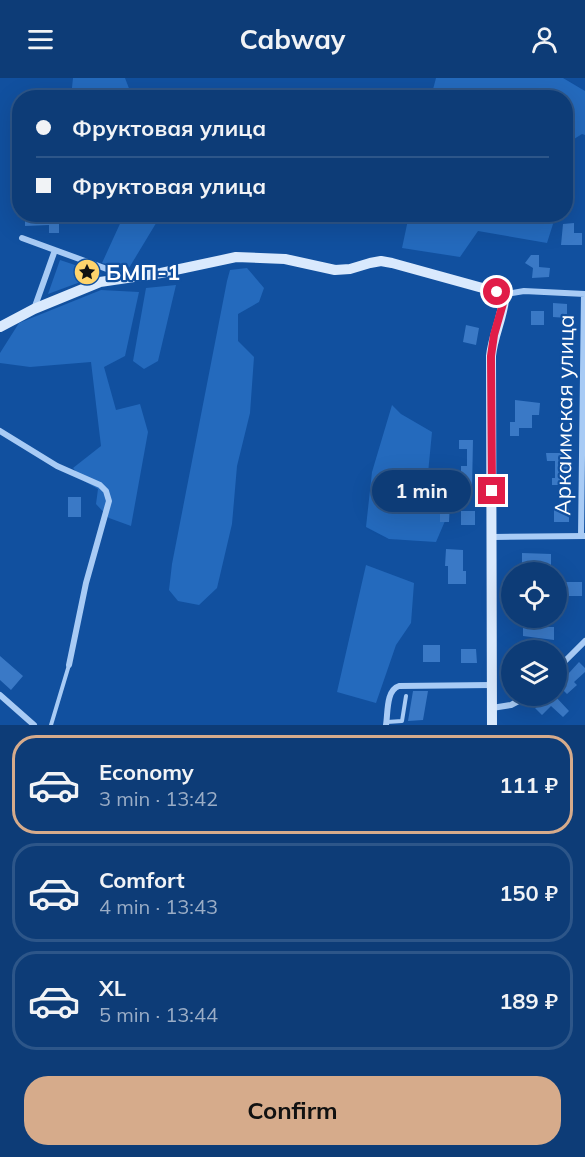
<!DOCTYPE html>
<meta charset="utf-8">
<style>
body{margin:0;font-family:Mulish,sans-serif;background:#1b477f;color:#f1f3f6;height:100vh;display:flex;flex-direction:column;font-size:22px;white-space:nowrap}
*{box-sizing:border-box;margin:0}
p{font-size:20px;color:#9aadc6}
.icon{flex:none;width:33px;height:33px;fill:none;stroke:currentColor;stroke-width:2;stroke-linecap:round;stroke-linejoin:round}
.map{position:relative;height:647px;overflow:hidden}
.details{display:flex;flex-direction:column;background:#0d3c77;flex:1}
.details>*{flex:none}
.top-card{position:absolute;left:12px;top:12px;width:561px;height:132px;border-radius:24px;box-shadow:0 6px 24px #0002,0 0 0 2px #2d5689;display:grid;align-content:center;height:132px;padding:0 24px;background:#0d3c77}
.buttons{position:absolute;left:501px;top:484px;display:grid;gap:12px}
.buttons a{display:grid;place-items:center;width:66px;height:66px;border-radius:50%;background:#0d3c77;box-shadow:0 6px 24px #0002,0 0 0 2px #2d5689;font-size:30px}
.end{position:absolute;width:27px;height:27px;margin:-14px;border:8px solid #e11d48;background:#fff;box-shadow:0 0 0 3px #fff}
.from{border-radius:50%}
.bubble{position:absolute;height:42px;border-radius:21px;background:#0d3c77;box-shadow:0 6px 24px #0002,0 0 0 2px #2d5689;font-size:20px;font-weight:700;line-height:42px;text-align:center}
.top-card b{display:flex;align-items:center;gap:21px;height:57px;font-size:22px}
.top-card b+b{border-top:2px solid #2d5689}
.top-card i{width:15px;height:15px;background:#f1f3f6}
ul{padding:10px 0 0;list-style:none}
li{display:flex;align-items:center;gap:18px;height:99px;margin:0 12px 9px;padding:0 12px;border:3px solid #2d5689;border-radius:24px}
li div{flex:1}
li b{display:block;font-size:22px}
li em{font-style:normal;font-weight:700}
li.selected{border-color:#d6ab8b}
li>.icon{width:54px;height:54px;stroke-width:1.5}
.button{display:flex;gap:12px;margin-top:auto;padding:12px 24px}
.button a{flex:1;height:69px;border-radius:24px;background:#d6ab8b;color:#111;font-size:24px;font-weight:700;line-height:69px;text-align:center}
header{display:flex;justify-content:space-between;align-items:center;height:78px;padding:0 24px;background:#0d3c77;font-size:27px;font-weight:700}
.map>svg:first-child{display:block}
.green{fill:#246abd}
.building{fill:#3a79c6}
.lines{fill:none;stroke-linecap:round;stroke-linejoin:round}
.lane{stroke:#a8cbf5;stroke-width:4}
.street{stroke:#a8cbf5;stroke-width:6}
.secondary{stroke:#d9e9fd;stroke-width:10}
.route{stroke:#e11d48;stroke-width:8}
.labels{text-anchor:middle;stroke-width:4.5;stroke-linejoin:round;paint-order:stroke}
.poi-label{font-size:22px;font-weight:bold;fill:#fff;stroke:#11509f;text-anchor:start}
.street-label{font-size:22px;fill:#fff;stroke:#11509f}
</style>
<header><svg class="icon" aria-label="menu" viewBox="0 0 24 24"><path d="M4 6h16M4 12h16M4 18h16"/></svg>Cabway<svg class="icon" aria-label="person" viewBox="0 0 24 24"><circle cx="12" cy="8" r="4"/><path d="M4 21q1-7 8-7t8 7"/></svg></header>
<div class="map">
<svg width="585" height="647" viewBox="0 0 585 647">
<rect width="100%" height="100%" fill="#11509f"/>
<path class="green" d="M73 0H125L130 13 142 19H71Z
M436 0H563L585 13V57L582 56 566 66V20L431 19Z
M124 137H161L129 190 102 185Z
M409 137H549L553 146 547 165 478 153 460 179 402 170Z
M60 182 102 196 48 216Z
M247 190 264 210 259 224 238 236V263L254 279 250 335 237 388 232 446 217 510 199 527 178 523 169 512 172 486 227 203 230 192Z
M176 207 158 283 144 291 133 283 146 210Z
M101 212 139 214 125 278 104 289 116 332 140 326 148 354 131 448 109 440 96 426 98 411 84 403 73 390 101 368 91 284 30 289 0 285V275L19 245Z
M392 327 401 336 432 354 426 416 448 436 436 464 389 461 366 449 372 394Z
M366 487 414 505 411 545 396 567 376 625 337 614Z"/>
<path class="building" d="M25 136H39L40 141H59V155H49V147L25 148Z
M574 145V155H582V167H561L563 146Z
M531 177H539V189L550 190 549 199 532 200 533 190 525 185Z
M553 225 567 226V240L553 239Z
M531 233H544V247H531Z
M466 247 479 250 476 267 463 264Z
M515 322 540 325 539 337H532V350H519V358H510V344H515Z
M459 362H473L472 411H455V421H445L446 403H461V388H467V371H459Z
M546 375H569L568 407H552V400H555V383H547Z
M68 419H81V439H68Z
M440 424H450L449 444H440Z
M554 431H569V444H554Z
M461 433H475V447H461Z
M446 471 463 472V493H466V506H448V488H445Z
M522 475 551 476V490L522 489Z
M561 504H582V518H561Z
M523 546H535V549H554V562L523 558Z
M423 567H440V584H423Z
M461 571H476L477 585H461Z
M0 578 23 598 11 612 0 602Z
M579 584 585 590V594L574 604 577 607 567 616 558 607Z
M413 613H428L423 642 408 643Z
M547 618H555L569 633 563 639 551 628 542 637 535 630Z"/>
<g class="lines">
<path class="lane" d="M387 644 402 643 406 618
M51 647 69 587"/>
<path class="street" d="M22 160 126 198
M501 217 524 213 585 216
M34 231 55 172
M0 353 57 388 100 407 106 413 109 423 86 505 69 587
M581 458 584 216
M493 459 585 458
M556 592 585 563
M0 617 34 647
M492 630 511 627 528 618
M386 647C388 635 386 612 399 608L492 607"/>
<path class="secondary" d="M0 249 34 231 100 204 161 195 236 179 285 181 335 192 350 191 370 185 381 183 392 185 497 214 504 222C502 241 493 258 491 278L492 647"/>
</g>
<g class="lines">
<path class="route" d="M492 413 491 278 494 257 504 222 497 214"/>
</g>
<defs>
<symbol id="sight-disc" viewBox="-11 -11 22 22"><circle r="9.5" fill="#ffd46c" stroke="#11509f"/><path d="M0-6L1.8-2.2L6-1.7L2.9 1.2L3.7 5.4L0 3.3L-3.7 5.4L-2.9 1.2L-6-1.7L-1.8-2.2Z" fill="#111"/></symbol>
</defs>
<g fill-rule="evenodd">
<use href="#sight-disc" x="72" y="179" width="30" height="30"/>
</g>
<g class="labels">
<g class="poi-label">
<text x="106" y="202">БМП-1</text>
</g>
<g class="street-label">
<text transform="translate(564 337) rotate(-89)" y="8">Аркаимская улица</text>
</g>
</g>
</svg>
<div class="buttons">
<a><svg class="icon" aria-label="locate" viewBox="0 0 24 24"><circle cx="12" cy="12" r="6"/><path d="M12 2v4M12 18v4M2 12h4M18 12h4"/></svg></a>
<a><svg class="icon" aria-label="layers" viewBox="0 0 24 24"><path d="M12 4l9 5-9 5-9-5zM3 14l9 5 9-5"/></svg></a>
</div>
<i class="end from" style="left:497px;top:214px"></i>
<i class="end" style="left:492px;top:413px"></i>
<div class="bubble" style="left:372px;top:392px;width:99px">1 min</div>
<div class="top-card">
<b><i class="from"></i>Фруктовая улица</b>
<b><i></i>Фруктовая улица</b>
</div>
</div>
<section class="details">
<ul>
<li class="selected"><svg class="icon" aria-label="car" viewBox="0 0 24 24"><path d="M5 17H2v-5l4-1 3-4h7l3 4 3 1v5h-3M9 17h6M6 11h13"/><circle cx="7" cy="17" r="2"/><circle cx="17" cy="17" r="2"/></svg><div><b>Economy</b><p>3 min · 13:42</p></div><em>111 ₽</em></li>
<li><svg class="icon" aria-label="car" viewBox="0 0 24 24"><path d="M5 17H2v-5l4-1 3-4h7l3 4 3 1v5h-3M9 17h6M6 11h13"/><circle cx="7" cy="17" r="2"/><circle cx="17" cy="17" r="2"/></svg><div><b>Comfort</b><p>4 min · 13:43</p></div><em>150 ₽</em></li>
<li><svg class="icon" aria-label="car" viewBox="0 0 24 24"><path d="M5 17H2v-5l4-1 3-4h7l3 4 3 1v5h-3M9 17h6M6 11h13"/><circle cx="7" cy="17" r="2"/><circle cx="17" cy="17" r="2"/></svg><div><b>XL</b><p>5 min · 13:44</p></div><em>189 ₽</em></li>
</ul>
<div class="button"><a>Confirm</a></div>
</section>
